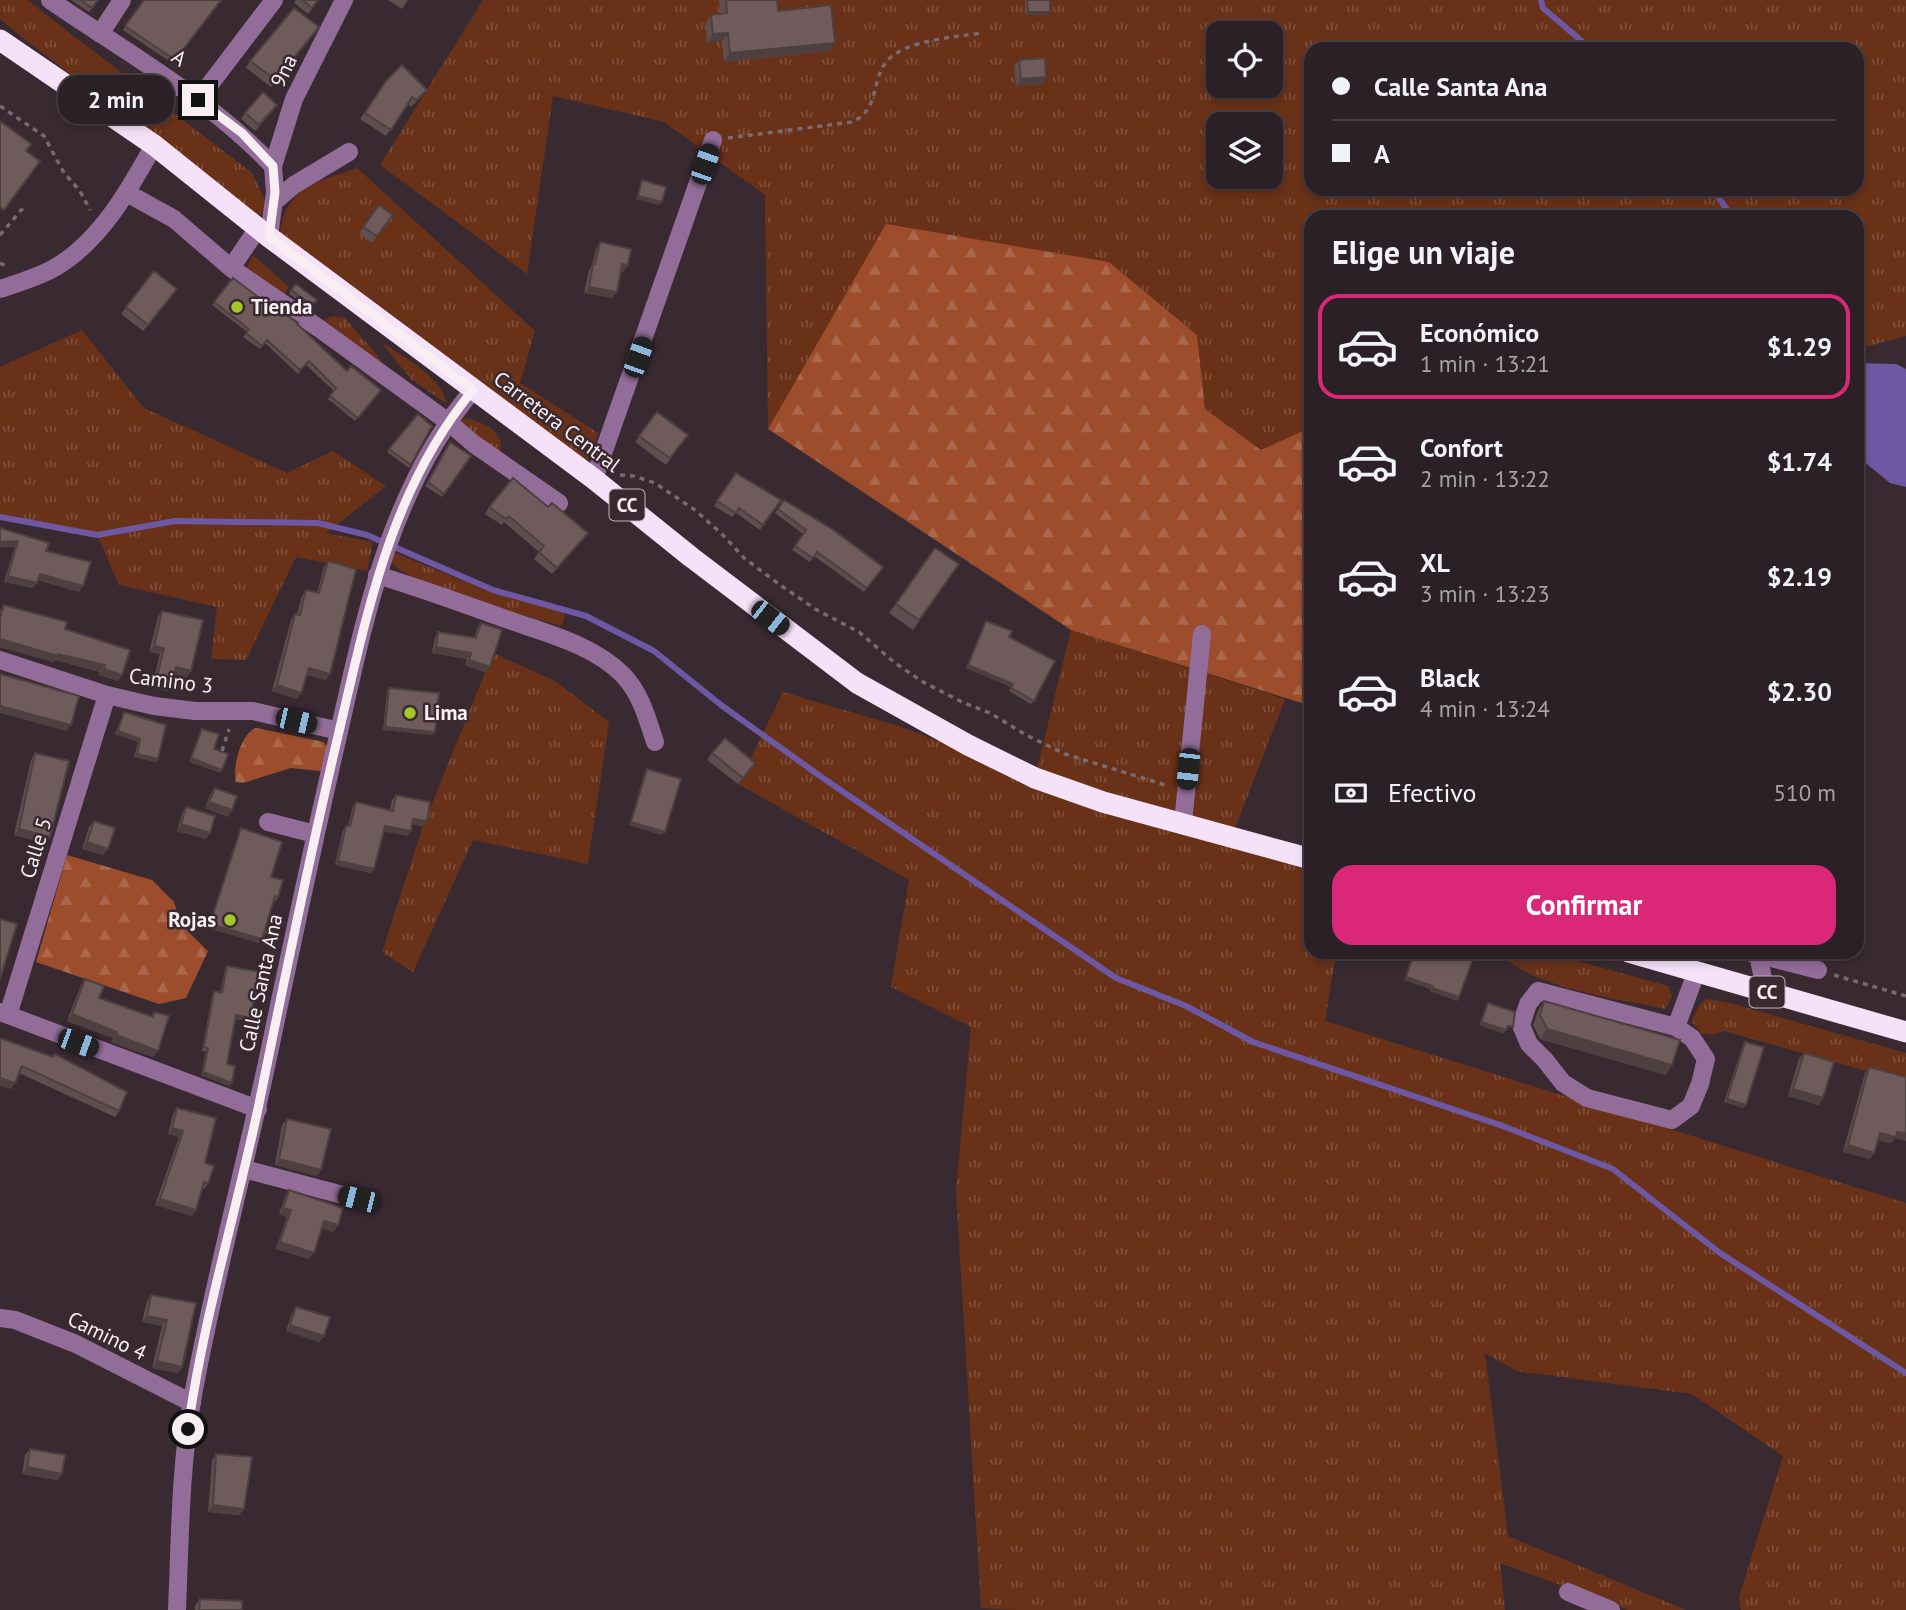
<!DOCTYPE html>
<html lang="es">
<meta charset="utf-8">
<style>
body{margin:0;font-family:"PT Sans",sans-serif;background:#372d32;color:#f1f3f6;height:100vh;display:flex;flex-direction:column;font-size:26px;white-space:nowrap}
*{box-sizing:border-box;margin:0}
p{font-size:23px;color:#a6a3a7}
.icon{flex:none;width:38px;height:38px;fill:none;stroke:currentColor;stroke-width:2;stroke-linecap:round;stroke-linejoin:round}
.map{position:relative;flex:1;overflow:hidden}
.details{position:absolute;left:1304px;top:210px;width:560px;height:749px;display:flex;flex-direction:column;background:#2b2025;border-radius:21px;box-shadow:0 4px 10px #0003,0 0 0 2px #473e42}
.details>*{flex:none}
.top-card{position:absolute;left:1304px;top:42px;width:560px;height:154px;border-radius:21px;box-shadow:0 4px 10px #0003,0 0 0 2px #473e42;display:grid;align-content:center;height:154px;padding:0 28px;background:#2b2025}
.fabs{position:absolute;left:1206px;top:21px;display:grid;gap:14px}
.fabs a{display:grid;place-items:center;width:77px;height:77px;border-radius:14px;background:#2b2025;box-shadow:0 4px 10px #0003,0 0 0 2px #473e42;font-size:35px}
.end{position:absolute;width:32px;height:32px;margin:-16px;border:9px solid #f9eff3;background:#111;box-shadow:0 0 0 4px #111}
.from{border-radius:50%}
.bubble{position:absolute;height:49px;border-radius:21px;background:#2b2025;box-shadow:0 4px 10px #0003,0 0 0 2px #473e42;font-size:23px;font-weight:700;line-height:49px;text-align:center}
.car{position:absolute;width:21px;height:42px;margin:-21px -10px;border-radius:9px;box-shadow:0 0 5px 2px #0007;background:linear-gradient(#222 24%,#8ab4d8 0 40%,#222 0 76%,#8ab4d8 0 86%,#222 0)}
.top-card b{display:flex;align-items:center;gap:24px;height:66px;font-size:26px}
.top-card b+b{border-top:2px solid #473e42}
.top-card i{width:18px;height:18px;background:#f1f3f6}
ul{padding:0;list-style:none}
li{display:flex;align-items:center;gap:21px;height:105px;margin:0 14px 10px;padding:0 14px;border:4px solid transparent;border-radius:21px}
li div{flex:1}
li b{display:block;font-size:26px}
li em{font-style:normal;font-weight:700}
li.current{border-color:#db2777}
li>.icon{width:63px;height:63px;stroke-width:1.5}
h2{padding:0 28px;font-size:32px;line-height:84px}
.pay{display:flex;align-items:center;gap:18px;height:77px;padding:0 28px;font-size:26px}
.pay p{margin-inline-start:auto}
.cta{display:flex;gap:14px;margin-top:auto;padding:14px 28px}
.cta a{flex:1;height:80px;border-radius:21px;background:#db2777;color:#fff;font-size:28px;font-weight:700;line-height:80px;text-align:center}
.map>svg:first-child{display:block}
.grass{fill:url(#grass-tufts);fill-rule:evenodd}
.forest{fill:url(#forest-firs)}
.water{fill:#6e58a3}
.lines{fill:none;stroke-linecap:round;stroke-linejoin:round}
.stream{stroke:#6e58a3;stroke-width:6}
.path{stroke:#776a70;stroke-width:3.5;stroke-dasharray:5 5;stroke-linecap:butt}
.minor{stroke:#936d99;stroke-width:18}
.highway{stroke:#f5e2f8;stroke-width:21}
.wall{fill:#5f4e4f}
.shaded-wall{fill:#4e4040}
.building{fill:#6f5b5c;stroke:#4e4040;stroke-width:2}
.route{stroke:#f9eff3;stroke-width:9}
.poi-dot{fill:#a2c928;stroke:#392a31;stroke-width:2.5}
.labels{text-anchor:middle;stroke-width:5;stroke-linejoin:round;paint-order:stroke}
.shield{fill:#392a31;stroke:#bfb4b9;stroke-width:2}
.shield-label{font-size:19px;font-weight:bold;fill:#f9eff3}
.street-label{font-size:21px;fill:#f9eff3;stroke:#392a31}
.poi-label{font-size:21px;font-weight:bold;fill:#f9eff3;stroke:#392a31;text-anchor:start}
</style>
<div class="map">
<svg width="1906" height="1610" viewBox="0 0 1906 1610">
<defs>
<pattern id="grass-tufts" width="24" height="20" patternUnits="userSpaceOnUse" patternTransform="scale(1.75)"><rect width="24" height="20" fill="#693118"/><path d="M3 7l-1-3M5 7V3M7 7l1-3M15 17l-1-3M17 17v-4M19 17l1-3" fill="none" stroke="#7f4f3a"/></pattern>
<pattern id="forest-firs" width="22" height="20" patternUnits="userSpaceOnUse" patternTransform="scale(1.75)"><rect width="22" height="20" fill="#9d4d2c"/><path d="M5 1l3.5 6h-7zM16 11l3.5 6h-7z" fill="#ab674b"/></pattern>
</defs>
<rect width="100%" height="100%" fill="#392a31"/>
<path class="grass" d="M0 0H27L252 173 266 203 264 214 254 216 22 37 0 19Z
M483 0H1906V336L1857 349V217H1311V427L1261 450 1205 409 1197 335 1109 262 886 225 768 429 765 195 664 122 553 96 527 274 380 165ZM1218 33H1270V86H1218ZM1311 49H1857V189H1311ZM1218 124H1270V177H1218Z
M357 168 535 331 520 383 598 433 593 454 588 459 578 458 280 234C286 186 318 182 357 168Z
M254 256 289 287 281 298 245 272 251 258Z
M332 316 345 318 382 361 370 358 324 320Z
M82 330 144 408 287 473 333 451 386 486 326 533 373 542 367 571 296 557 246 660 211 659 217 607 119 585 97 535 0 517V367Z
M380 341C402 357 441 375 447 404L411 379Z
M466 418C482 422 505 431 500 451L494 450 460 421Z
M393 552 492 593 565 612 562 626C529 617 405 586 390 560Z
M1071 630 1285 699 1234 831 1311 859V952H1336L1325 1021 1906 1203V1610H1741L1739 1597 1783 1456 1692 1394 1517 1371 1485 1353 1508 1536 1686 1610H1629L1500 1563 1505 1610H1020L981 1608 956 1191 971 1027 891 987 909 880 738 784 783 692 898 726 1035 777Z
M493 653 555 681 609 722 588 864 473 840 413 972 382 952 423 826Z
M1498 952H1545L1668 986 1672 996 1665 1009C1615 998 1534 989 1498 952Z
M1707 999 1730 1003 1906 1053V1082L1724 1031 1713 1035 1701 1033 1691 1021 1700 1004Z"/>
<path class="forest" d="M886 224 1109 262 1197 335 1205 409 1261 450 1311 427V706L1071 630 768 429Z
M256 728 324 742 327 747 324 769 320 771 291 768 243 783 236 782C232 768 241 733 256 728Z
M67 855 152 880 174 902 181 925 208 951 186 998 159 1004 36 962Z"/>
<path class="water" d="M1857 363 1896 364 1906 369V487L1890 483 1857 456Z"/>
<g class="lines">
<path class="stream" d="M1541 0 1543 8 1591 49
M1713 189 1732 217
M0 517 97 535 175 521 318 523 367 535 493 590 586 616 654 651 721 705 820 776 1116 978 1186 1006 1253 1042 1500 1125 1613 1169 1720 1253 1906 1373"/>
<path class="path" d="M0 106 44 136 64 173 80 191 90 210
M728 138 852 122C882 108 869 79 889 59 908 40 955 37 982 33
M0 235 23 208
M0 263 8 267
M620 475 634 476 655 483 695 510 724 536 744 558 783 587 817 610 859 632 895 663 923 682 964 703 990 713 1026 735 1065 754 1162 784 1168 787
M222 751 229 729
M263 931 277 935
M1834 975 1906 996"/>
<path class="minor" d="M50 0C127 53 207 97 273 166
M100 34 122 0
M198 100 274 0
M127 193 174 219 231 268 320 329 447 421 474 444 559 503
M274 202 294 185 349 152
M269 237 275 192 273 166 294 99 344 0
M231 268 258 228
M0 289C18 283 39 277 56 267 101 240 129 190 154 145
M594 479 713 140
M377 575C420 588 461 603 503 618 544 633 591 643 623 675 641 694 647 718 655 742
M0 660 107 695 154 706 195 711H253L339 731
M268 822 315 834
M1183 823 1202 634
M1748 952 1818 970
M1758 955 1766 992
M1538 991 1676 1027 1692 1038 1706 1059 1700 1084 1691 1106 1672 1120 1587 1098 1563 1083 1545 1060 1529 1044 1521 1025 1528 1004Z
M0 1012 258 1109
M8 1015 107 695
M1676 1027 1696 973
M244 1169 358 1199
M0 1318 15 1320 76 1344 192 1403
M1568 1592 1611 1610
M177 1610C180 1541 180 1469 192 1401 214 1277 248 1157 273 1034 294 934 315 835 338 736 366 613 390 489 473 390"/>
<path class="highway" d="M0 40 154 145 269 237 594 479 691 557 857 683 968 745 1035 778 1103 802 1311 859
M1628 952 1906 1032"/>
</g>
<path class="wall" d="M71 0H98L89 12Z
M144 0H221L172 63 123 30Z
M296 0H319L308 14 294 3Z
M388 0H408L402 9Z
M719 0H777L778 11 835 43 829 51 724 62 722 41 707 43 705 23 711 15 720 14Z
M1025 0H1050L1048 15H1025Z
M314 33 271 87 246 68 250 61Z
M1019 60 1042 84 1016 86 1014 66Z
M386 81 427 90 422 96 411 107 408 104 386 136 360 119Z
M273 111 255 131 241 119 245 113Z
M379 205 393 215 372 243 359 233Z
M600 242 623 272 621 271 617 292 612 298 584 293 589 270 592 266 596 249Z
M233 278 275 310 297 324 347 371 381 390 355 421 328 399 334 391 306 365 298 374 265 343 260 349 243 337 247 332 212 305Z
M296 284 317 300 310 308 289 294Z
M172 295 143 331 121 314 126 307Z
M657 412 688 435 666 465 635 442Z
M418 414 411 465 409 468 387 452Z
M448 445 471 456 442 497 425 486Z
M736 473 781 500 760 530 736 513 732 517 714 506Z
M784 500 883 567 864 592 814 556 810 562 792 550 803 534 775 513Z
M489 507H548L588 533 552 574 534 559 539 552 504 522 502 525 485 514Z
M0 528 46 551 79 592 38 580 33 588 4 582 15 547Z
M935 548 959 564 913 630 889 613Z
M328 561 326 680 307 675 297 699 272 691 291 620 295 614H297L302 596 306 590 317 593 324 567Z
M4 605 65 629 122 675 118 681 99 675 100 672 55 660 53 662 0 647V611Z
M162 611 187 677 175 674 168 691 152 687 160 654 149 652 158 617Z
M986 621 1009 637 1034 701 1031 704 1009 691 1011 687 966 668Z
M481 623 490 667 486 673 465 665 467 659 432 653 435 637 438 632 474 638 477 629Z
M389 688 435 732 433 735 383 730 387 692Z
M124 712 156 762 134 757 138 742 115 734Z
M35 753 46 843 14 835 31 760Z
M712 753 751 769 738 784 707 760Z
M647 769 662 835 629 825 645 772Z
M215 788 228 817 205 808 210 795Z
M396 795 423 826 412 824 408 836 384 831 371 873 335 865 343 830 346 826H348L353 806 356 802 390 810 392 800Z
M186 807 210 833 206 839 177 831 182 814Z
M94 821 108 849 103 855 82 849 89 827Z
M241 828 271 877 278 897 276 901 274 900 262 939 259 943 208 928 239 832Z
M1413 952H1441L1444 953V952H1473L1459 997 1457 1001 1430 991 1431 989 1404 980Z
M227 966 248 1021 236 1019 227 1064 232 1083 229 1086 201 1075 206 1051H202L212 995 214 991 220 993 225 970Z
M85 979 99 998 151 1017 154 1012 153 1057 111 1042 113 1038 67 1021 81 985Z
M1544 1001 1666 1075 1540 1039 1533 1025 1538 1011Z
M0 1038 53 1057 55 1054 119 1111 115 1117 19 1073 11 1089Z
M1745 1042 1744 1108 1724 1102 1743 1045Z
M1804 1053 1823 1098 1819 1105 1788 1096 1799 1059Z
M1869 1067 1906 1077V1141L1895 1138 1891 1143 1878 1140 1874 1153 1870 1159 1843 1152 1865 1073Z
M177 1108 205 1163 208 1184 203 1190H202L192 1216 155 1205 179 1137 168 1134 173 1114Z
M287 1119 317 1176 275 1165 282 1125Z
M289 1190 338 1225 333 1232 322 1228 309 1259 276 1249 287 1217 279 1214 285 1197Z
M151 1295 196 1303 182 1367 178 1373 152 1368 162 1326 142 1322 147 1301Z
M296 1307 324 1336 319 1342 286 1331 292 1313Z
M30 1449 62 1474 57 1480 22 1474 25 1455Z
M216 1454 244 1509 239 1515 208 1512 212 1461Z
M200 1599 242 1610H195V1606Z"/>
<path class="shaded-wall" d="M1028 12H1050L1048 15H1025Z
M728 33 722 41 707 43 713 34Z
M835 43 829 51 724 62 730 53Z
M1046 77 1042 84 1016 86 1021 79Z
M638 196 662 202 659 205 636 199Z
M622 264 628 265 623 272 618 271Z
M589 287 617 292 612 298 584 293Z
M18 541 15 547H0V542Z
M40 574 83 586 79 592 36 579Z
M8 576 37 583 33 588 4 582Z
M0 639 105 665 100 672 55 660 53 662 0 647Z
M154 646 164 648 160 654 149 652Z
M436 647 471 653 467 659 432 653Z
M469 660 490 667 486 673 465 665Z
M968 665 1013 684 1011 687 966 668Z
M176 667 191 671 187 677 172 673Z
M309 668 330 674 326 680 305 674Z
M104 669 122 675 118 681 99 675Z
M156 681 172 685 168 691 152 687Z
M277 685 301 693 297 699 272 691Z
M0 706 71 725 66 731 0 713Z
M385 727 435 732 433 735 383 730Z
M118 731 140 739 138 742 115 734Z
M137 754 158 759 156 762 134 757Z
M191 758 222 770 220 773 189 762Z
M209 802 232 810 228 817 205 808Z
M413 819 427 821 423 826 410 824Z
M631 822 665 832 662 835 629 825Z
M181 824 210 833 206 839 177 831Z
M385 826 411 831 408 836 382 831Z
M19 829 50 837 46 843 14 835Z
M87 842 108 849 103 855 82 849Z
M338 861 374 869 371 873 335 865Z
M210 924 262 939 259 943 208 928Z
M1406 977 1433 986 1431 989 1404 980Z
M1432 988 1459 997 1457 1001 1430 991Z
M72 1014 117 1032 113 1038 67 1021Z
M236 1015 250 1018 248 1021 234 1018Z
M1481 1022 1506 1030 1504 1034 1479 1025Z
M1547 1029 1672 1065 1666 1075 1540 1039Z
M116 1035 158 1051 153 1057 111 1042Z
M203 1072 232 1083 229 1086 201 1075Z
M0 1078 15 1083 11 1089 0 1086Z
M1793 1089 1823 1098 1819 1105 1788 1096Z
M1727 1099 1746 1105 1744 1108 1724 1102Z
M172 1128 183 1131 179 1137 168 1134Z
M1897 1132 1906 1133V1141L1895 1138 1891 1143 1875 1140 1880 1133Z
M1848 1145 1874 1153 1870 1159 1843 1152Z
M279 1159 321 1170 317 1176 275 1165Z
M160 1199 196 1210 192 1216 155 1205Z
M283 1208 291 1210 287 1217 279 1214Z
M324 1221 338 1225 333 1232 320 1227Z
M280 1242 314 1253 309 1259 276 1249Z
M147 1316 167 1320 162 1326 142 1322Z
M290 1325 324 1336 319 1342 286 1331Z
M157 1361 182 1367 178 1373 152 1368Z
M27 1467 62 1474 57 1480 22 1474Z
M213 1505 244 1509 239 1515 208 1512Z"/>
<path class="building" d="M81 0H98L92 8Z
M144 0H221L175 60 125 26Z
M303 0H318L312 8Z
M726 0H777L778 11 831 5 835 43 730 53 728 33 713 34 711 15 727 13Z
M1027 0H1050V12H1028Z
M294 8 319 27 276 80 250 61Z
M1045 58 1046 77 1021 79 1019 60Z
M402 65 427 90 416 100 412 97 391 130 365 113 386 81Z
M263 92 277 105 259 125 245 113Z
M0 121 31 144 26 151 40 161 4 210 0 207Z
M642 180 666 187 662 202 638 196Z
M379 205 393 215 377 236 363 227Z
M600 242 631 249 628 265 622 264 617 292 589 287 593 264H595Z
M154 271 177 289 148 325 126 307Z
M233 278 275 310 277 308 298 323 297 324 347 371 351 366 381 390 358 418 330 396 336 388 309 361 300 370 267 340 262 346 246 333 249 329 214 302Z
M296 284 317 300 312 305 291 290Z
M657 412 688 435 670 458 639 436Z
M418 414 432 426 411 465 389 449Z
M450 442 471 456 444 494 428 482Z
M736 473 781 500 763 525 739 508 736 513 717 501Z
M513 478 548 507 552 503 588 533 557 568 539 552 544 546 509 516 506 519 489 507Z
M784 500 832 529 883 567 867 588 817 552 813 558 795 546 806 530 778 509Z
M0 528 49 543 46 551 91 562 83 586 40 574 37 583 8 576 18 541 0 542Z
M935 548 959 564 919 620 896 604Z
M328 561 356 569 330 674 309 668 301 693 277 685 295 614 300 615 306 590 319 593Z
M4 605 67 622 65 629 130 650 122 675 104 669 105 665 58 654V656L0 639V618Z
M162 611 203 620 191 671 176 667 172 685 156 681 164 648 154 646Z
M986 621 1012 631 1009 637 1055 661 1034 701 1011 688 1013 684 968 665Z
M481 623 502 630 490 667 469 660 471 653 436 647 438 632 476 638Z
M0 674 79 696 71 725 0 706Z
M389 688 439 693 435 732 385 727Z
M124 712 166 725 158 759 137 754 140 739 118 731Z
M202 729 219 734 214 749 228 754 222 770 191 758Z
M725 738 755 763 743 778 712 753Z
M35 753 69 761 50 837 19 829Z
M647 769 681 779 665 832 631 822Z
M215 788 237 796 232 810 209 802Z
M396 795 430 802 427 821 413 819 411 831 385 826 374 869 338 861 346 826H350L356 802 393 811Z
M186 807 215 816 210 833 181 824Z
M94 821 115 828 108 849 87 842Z
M241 828 282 842 271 877 283 880 278 897 275 896 262 939 210 924Z
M0 919 17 924 0 979Z
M1414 952H1441L1445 953V952L1475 953 1459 997 1432 988 1433 986 1406 977Z
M227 966 260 972 250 1018 236 1015 227 1064 235 1066 232 1083 203 1072 208 1048 204 1047 214 991 222 993Z
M85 979 104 986 99 998 153 1017 154 1012 169 1016 158 1051 116 1035 117 1032 72 1014Z
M1544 1001 1680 1040 1672 1065 1547 1029 1540 1015Z
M1488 1003 1515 1012 1513 1027 1508 1026 1506 1030 1481 1022Z
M0 1038 53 1057 55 1054 127 1092 119 1111 22 1066 15 1083 0 1078Z
M1745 1042 1764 1047 1746 1105 1727 1099Z
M1804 1053 1834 1062 1823 1098 1793 1089Z
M1869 1067 1906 1077V1133L1897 1132 1896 1137 1880 1133 1874 1153 1848 1145Z
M177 1108 216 1118 205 1163 214 1166 208 1184 204 1182 196 1210 160 1199 183 1131 172 1128Z
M287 1119 331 1129 321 1170 279 1159Z
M289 1190 343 1208 338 1225 324 1221 314 1253 280 1242 291 1210 283 1208Z
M151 1295 196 1303 182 1367 157 1361 167 1320 147 1316Z
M296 1307 330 1317 324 1336 290 1325Z
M30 1449 65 1455 62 1474 27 1467Z
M216 1454 252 1457 244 1509 213 1505Z
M200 1599 242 1601V1610H199Z"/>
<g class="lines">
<path class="route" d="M188 1429C203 1319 236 1213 259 1104 284 981 309 858 338 736 367 614 390 490 473 390L269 237 275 192 273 166 242 133 198 100"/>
</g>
<g class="poi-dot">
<circle cx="237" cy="307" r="7"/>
<circle cx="410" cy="713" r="7"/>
<circle cx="230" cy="920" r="7"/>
</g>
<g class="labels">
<g class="shield">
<rect x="609.5" y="489.5" width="35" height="31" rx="5"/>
<rect x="1749.5" y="976.5" width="35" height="31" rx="5"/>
</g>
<g class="shield-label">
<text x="627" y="512">CC</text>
<text x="1767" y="999">CC</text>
</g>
<g class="street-label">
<text transform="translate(179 58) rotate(35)" y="7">A</text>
<text transform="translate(284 71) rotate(-64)" y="7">9na</text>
<text transform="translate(557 422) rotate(37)" y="7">Carretera Central</text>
<text transform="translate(171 681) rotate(7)" y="7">Camino 3</text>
<text transform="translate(36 848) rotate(-73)" y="7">Calle 5</text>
<text transform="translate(261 983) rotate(-78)" y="7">Calle Santa Ana</text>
<text transform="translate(107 1336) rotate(26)" y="7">Camino 4</text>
</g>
<g class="poi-label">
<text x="251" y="314">Tienda</text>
<text x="424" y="720">Lima</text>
<text x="216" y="927" text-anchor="end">Rojas</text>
</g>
</g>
</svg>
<div class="fabs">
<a><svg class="icon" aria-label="locate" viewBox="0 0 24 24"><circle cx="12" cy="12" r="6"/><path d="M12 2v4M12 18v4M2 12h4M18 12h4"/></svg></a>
<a><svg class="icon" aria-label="layers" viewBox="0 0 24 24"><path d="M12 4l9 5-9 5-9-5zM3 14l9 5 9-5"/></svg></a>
</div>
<i class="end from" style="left:188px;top:1429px"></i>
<i class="end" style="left:198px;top:100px"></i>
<div class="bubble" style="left:58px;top:75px;width:116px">2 min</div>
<i class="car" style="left:705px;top:164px;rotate:19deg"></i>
<i class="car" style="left:638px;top:357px;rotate:20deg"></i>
<i class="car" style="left:770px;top:618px;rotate:128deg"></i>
<i class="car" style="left:296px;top:721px;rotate:103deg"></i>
<i class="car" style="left:1188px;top:769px;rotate:186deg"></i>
<i class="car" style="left:78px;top:1043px;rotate:110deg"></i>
<i class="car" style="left:358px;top:1199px;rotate:284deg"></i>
<div class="top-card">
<b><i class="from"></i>Calle Santa Ana</b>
<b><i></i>A</b>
</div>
<section class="details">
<h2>Elige un viaje</h2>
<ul>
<li class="current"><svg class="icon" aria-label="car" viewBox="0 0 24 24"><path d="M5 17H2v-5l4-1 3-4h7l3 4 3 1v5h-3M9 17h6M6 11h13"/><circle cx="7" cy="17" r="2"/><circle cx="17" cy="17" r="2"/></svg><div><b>Económico</b><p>1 min · 13:21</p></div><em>$1.29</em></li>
<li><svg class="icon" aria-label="car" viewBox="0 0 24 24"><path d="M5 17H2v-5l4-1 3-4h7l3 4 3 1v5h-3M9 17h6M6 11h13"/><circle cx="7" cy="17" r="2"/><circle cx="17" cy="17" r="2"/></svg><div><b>Confort</b><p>2 min · 13:22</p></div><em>$1.74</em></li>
<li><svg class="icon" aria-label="car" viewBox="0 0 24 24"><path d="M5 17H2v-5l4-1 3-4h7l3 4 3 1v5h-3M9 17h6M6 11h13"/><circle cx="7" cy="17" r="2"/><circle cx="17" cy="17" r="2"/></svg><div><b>XL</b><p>3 min · 13:23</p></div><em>$2.19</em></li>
<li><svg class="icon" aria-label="car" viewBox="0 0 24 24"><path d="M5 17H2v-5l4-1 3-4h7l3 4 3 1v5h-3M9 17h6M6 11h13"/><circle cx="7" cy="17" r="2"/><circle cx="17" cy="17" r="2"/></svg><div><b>Black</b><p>4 min · 13:24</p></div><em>$2.30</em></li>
</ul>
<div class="pay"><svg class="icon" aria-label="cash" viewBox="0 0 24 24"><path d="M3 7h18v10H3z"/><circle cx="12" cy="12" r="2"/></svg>Efectivo<p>510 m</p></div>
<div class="cta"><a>Confirmar</a></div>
</section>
</div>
